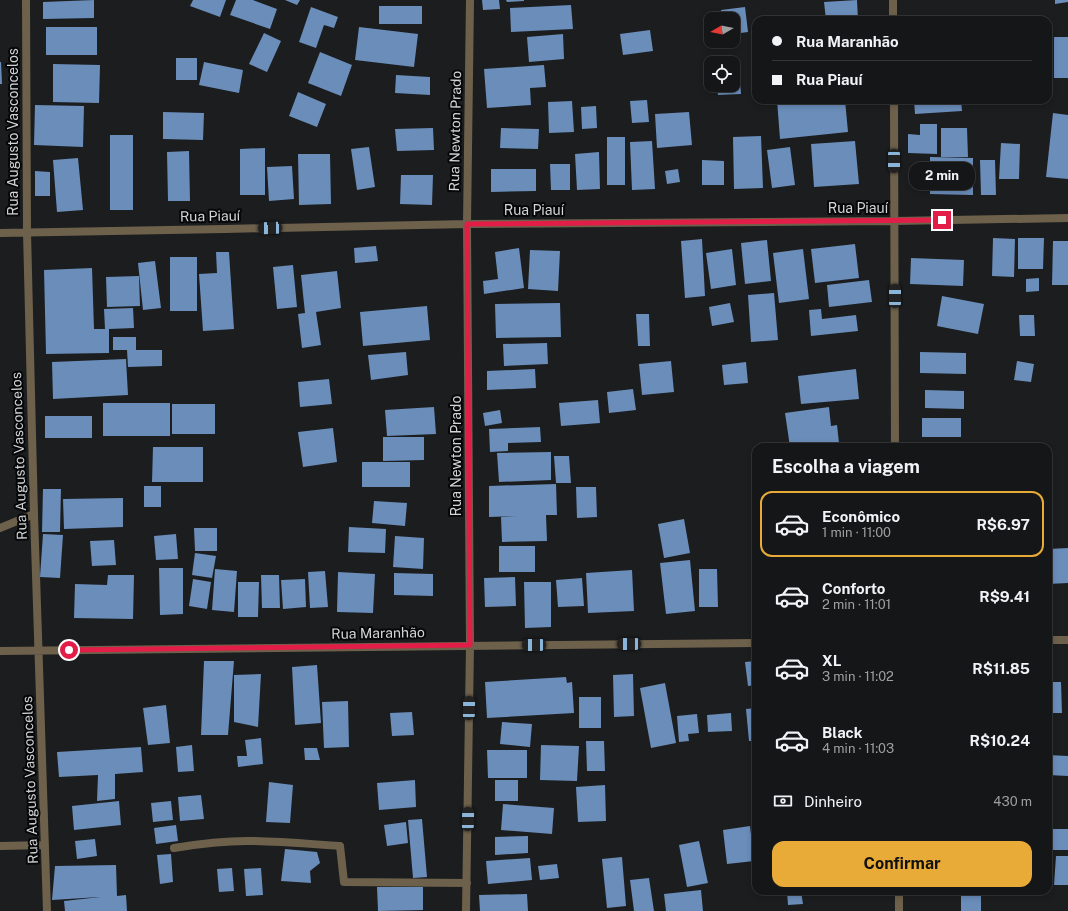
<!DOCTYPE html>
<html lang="pt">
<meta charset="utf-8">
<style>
body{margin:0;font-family:"Public Sans",sans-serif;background:#212324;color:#f1f3f6;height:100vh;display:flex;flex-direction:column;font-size:15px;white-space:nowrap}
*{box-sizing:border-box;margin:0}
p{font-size:13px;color:#9d9fa1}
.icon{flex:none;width:22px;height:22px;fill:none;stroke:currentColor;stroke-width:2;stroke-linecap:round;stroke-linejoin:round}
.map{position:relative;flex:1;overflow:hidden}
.side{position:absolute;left:752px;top:443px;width:300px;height:452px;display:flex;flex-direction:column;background:#141617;border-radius:12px;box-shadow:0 2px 6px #0003,0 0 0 1px #333536}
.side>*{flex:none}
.hud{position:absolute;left:752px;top:16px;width:300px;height:88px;border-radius:12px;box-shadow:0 2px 6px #0003,0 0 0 1px #333536;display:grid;align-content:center;height:88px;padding:0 20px;background:#141617}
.needle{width:26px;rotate:261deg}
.tools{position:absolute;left:704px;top:12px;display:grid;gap:8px}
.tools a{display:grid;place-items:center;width:36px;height:36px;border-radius:8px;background:#141617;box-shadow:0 2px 6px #0003,0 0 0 1px #333536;font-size:20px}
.end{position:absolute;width:18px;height:18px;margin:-9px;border:5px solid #e11d48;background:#fff;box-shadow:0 0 0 2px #fff}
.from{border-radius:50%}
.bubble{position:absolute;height:28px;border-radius:12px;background:#141617;box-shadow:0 2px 6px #0003,0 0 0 1px #333536;font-size:13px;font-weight:700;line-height:28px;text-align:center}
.car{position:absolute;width:12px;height:24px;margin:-12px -6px;border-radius:5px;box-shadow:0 0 3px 1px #0007;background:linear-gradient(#222 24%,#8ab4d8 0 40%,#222 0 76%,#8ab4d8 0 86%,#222 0)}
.hud b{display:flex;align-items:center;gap:14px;height:38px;font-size:15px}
.hud b+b{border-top:1px solid #333536}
.hud i{width:10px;height:10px;background:#f1f3f6}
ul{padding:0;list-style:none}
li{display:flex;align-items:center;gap:12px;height:66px;margin:0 8px 6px;padding:0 12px;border:2px solid transparent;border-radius:12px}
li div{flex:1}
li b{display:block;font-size:15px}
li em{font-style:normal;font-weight:700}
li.current{border-color:#e9ab38}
li>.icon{width:36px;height:36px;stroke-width:1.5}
h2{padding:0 20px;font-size:18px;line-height:48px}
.pay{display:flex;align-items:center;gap:10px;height:44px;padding:0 20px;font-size:15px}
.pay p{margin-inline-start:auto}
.action{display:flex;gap:8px;margin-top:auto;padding:8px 20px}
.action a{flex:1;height:46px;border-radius:12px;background:#e9ab38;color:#111;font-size:16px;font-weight:700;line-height:46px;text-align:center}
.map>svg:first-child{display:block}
.building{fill:#6a8dba}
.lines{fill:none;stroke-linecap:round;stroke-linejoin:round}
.minor{stroke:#6e614c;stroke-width:8}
.route{stroke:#e11d48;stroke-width:5}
.labels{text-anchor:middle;stroke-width:4;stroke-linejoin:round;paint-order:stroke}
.street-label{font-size:14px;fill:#d2d4d5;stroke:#060708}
</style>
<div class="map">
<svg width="1068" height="911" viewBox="0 0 1068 911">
<rect width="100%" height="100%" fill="#1b1d1f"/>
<path class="building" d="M94 0V18L43 19V2Z
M193 0H226L220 17 190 6Z
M236 0H253L277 9 270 29 230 15Z
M285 0H300L297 5Z
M482 0H499L500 9 483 10Z
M506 0H524V1L507 2Z
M857 0 858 20H826L824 2Z
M1055 0H1068V2L1055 4Z
M571 5 573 29 511 32 510 8Z
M379 6H422V24H379Z
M311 7 338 17 334 28 324 25 316 48 299 42Z
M745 7 748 32 733 34V19H722L721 10Z
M46 27H97V55H46Z
M359 27 418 34 414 67 355 60Z
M650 30 653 51 623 55 620 34Z
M264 33 281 41 267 72 249 64Z
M563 34 564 59 529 62 527 37Z
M1054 37H1068V78H1054Z
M320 52 352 65 341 96 308 83Z
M176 58H197V80H176Z
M0 62H1L2 84H0Z
M204 62 243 70 239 93 199 85Z
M53 64 100 65 99 103 53 102Z
M544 65 546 87 530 88 531 105 487 108 484 69Z
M739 66 741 94 718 95 717 85H733V67Z
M396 75 430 77V95L395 93Z
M298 92 326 104 317 127 289 116Z
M647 100 649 122 632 123 630 101Z
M777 100H845L848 132 780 139Z
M914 100H961L962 111 915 114Z
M572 101 574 132 549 133 548 102Z
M35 105 84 106 83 147 34 145Z
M596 106 597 128 582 129 581 107Z
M163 112 204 113 203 140 163 139Z
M689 112 692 145 657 148 655 114Z
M1053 113 1068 115V179L1046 177Z
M920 124H937V154L908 153V134L920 135Z
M433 128 434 150 397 151 395 129Z
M501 128 539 129 538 149 500 148Z
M941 128H967L968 157H941Z
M110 135H133V210H110Z
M761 136 763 188 734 189 733 137Z
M607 137H625V185H607Z
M652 141 655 189 632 190 630 142Z
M855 141 859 184 814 187 811 144Z
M1001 143 1020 144 1019 179H999Z
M369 147 375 187 357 190 351 149Z
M790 147 795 185 772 188 767 150Z
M265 148V195H240V149Z
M189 151 190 201H168L167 152Z
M599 152 600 189 577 190 575 154Z
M298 154H330L331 204 299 205Z
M930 157 973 158V195L930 194Z
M78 158 83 210 57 212 53 160Z
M702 160 724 161V185H702Z
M980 160H995L996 195H981Z
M550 164H570V190H551Z
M292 166 294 199 269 201 267 167Z
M491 169H536V191L491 192Z
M678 169 680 182 667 184 665 171Z
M35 171 50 172V196H35Z
M401 175H433L432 205 400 204Z
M993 238 1015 239 1014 277 992 276Z
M1018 238H1044L1043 269H1018Z
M702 239 705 296 685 298 681 241Z
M767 240 771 281 745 284 741 243Z
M1053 241H1068V285H1052Z
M855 244 859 278 815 283 811 249Z
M376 246 378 261 355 263 354 248Z
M519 248 524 288 484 294 483 281 498 279 495 252Z
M732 249 736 285 711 289 706 253Z
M803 249 809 299 779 303 773 253Z
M530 250 560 251 558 291 528 289Z
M216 252H229L234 329 203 331 199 274 217 273Z
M170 257H197V311H170Z
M911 258 964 260 963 286 910 284Z
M155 261 161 308 143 310 138 263Z
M293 265 297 307 277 309 273 267Z
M92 268 94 329H105L104 309 133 308 134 328 109 329V353L46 354 44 270Z
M337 271 341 308 316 312 321 345 302 348 298 314 305 313 301 275Z
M139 276 140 306 107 307 106 277Z
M1039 278V291L1026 292V279Z
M869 280 872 302 829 307 827 285Z
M774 293 778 340 751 342 748 295Z
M942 296 984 304 978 334 937 326Z
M560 303 561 337 496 338 495 304Z
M730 303 734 322 712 326 709 307Z
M427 306 430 340 363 346 360 312Z
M821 309 822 319 856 315 858 331 811 336 809 310Z
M636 314H649L650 346H638Z
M1019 315H1034L1035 336H1020Z
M113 337H136V350H162V366L128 367 127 350H113Z
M547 343 548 364 504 366 503 344Z
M406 352 408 375 371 380 368 355Z
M920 352 966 353V374L920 373Z
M126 359 128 395 53 399 52 362Z
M671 361 674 392 642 395 639 364Z
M1017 361 1034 364 1031 382 1014 380Z
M746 362 748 383 724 385 722 365Z
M535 369 536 388 487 390V371Z
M856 369 859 399 801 404 798 376Z
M329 379 332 404 300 407 298 382Z
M633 389 636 410 609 413 607 392Z
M925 390 964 391V409L925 408Z
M598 400 600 423 561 426 559 403Z
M103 403H170V436H103Z
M172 404H215V434H172Z
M434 407 436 434 387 436 385 410Z
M829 407 831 426 837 425 839 443 811 447H790L785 413Z
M500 410 502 423 485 426 483 413Z
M45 416H92V438H45Z
M922 418H961V437H922Z
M540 427 541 442 508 443V451L490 452 489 429Z
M333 428 337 462 303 467 298 432Z
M383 437H424V460L383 461Z
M153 447H203V482H152Z
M551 452V480L499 482 497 453Z
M554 456H569L571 483H556Z
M362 462H410V487H362Z
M556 484 557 515H546L547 541 502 542 501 517 517 516 489 517V486Z
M144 486H161V507H144Z
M576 487H596L597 517 577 518Z
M43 489H61L60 532H42Z
M123 498V527L64 529 63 499Z
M374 501 407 503 405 526 372 523Z
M684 519 690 553 664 558 658 524Z
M349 527 386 529 385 553 348 552Z
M194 528H217V551H195Z
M43 534 63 535 60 578 40 577Z
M176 534 178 559 156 560 154 536Z
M395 536 424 538 423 569 393 567Z
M114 540 116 565 92 566 90 541Z
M499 546H535V572H499Z
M1068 548V583L1048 584V549Z
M195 553 216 556 212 578 192 575Z
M690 560 695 611 666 614 660 563Z
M159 568H183V614L160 615Z
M215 569 237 571 234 612 212 610Z
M699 569H717L718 607H699Z
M632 570 634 611 588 613 586 573Z
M325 571 328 607 310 608 308 572Z
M338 572 375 574 373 613 337 612Z
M394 573 433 574V596L394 595Z
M108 575H134L133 619 74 618 75 584 107 585Z
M261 575H279L280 608H262Z
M515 577 516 606 485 607 484 578Z
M582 578 584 606 558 607 556 580Z
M193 579 211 582 207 609 189 606Z
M305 579 306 607 283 609 281 580Z
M238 582H259L258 617H238Z
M524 582H551V627L525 628Z
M204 661H234L228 735H201Z
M756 661V685L748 686 745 662Z
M317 665 321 723 295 725 292 667Z
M261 674 258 727 234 722V675Z
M633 674 634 716 614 717 613 675Z
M566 677 567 683 572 682 574 713 487 718 485 682Z
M1048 682H1061L1062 713H1048Z
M665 683 676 743 651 748 640 688Z
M579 697H601V728H579Z
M348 701 349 747 324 748 322 702Z
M166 705 170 743 148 745 143 708Z
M756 708V741H749L746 709Z
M412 712 414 735 392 736 390 713Z
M731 713 732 731 708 732 707 715Z
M697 714 699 733 688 734 689 741 679 742 677 716Z
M502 722 532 724 530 747 500 744Z
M261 738 263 764 238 767 237 756H247L245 740Z
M586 741H604L605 771H587Z
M192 745 194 771 178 772 176 747Z
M541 745 579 746 577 781 540 780Z
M141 747 143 772 115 774V799L97 801 98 775 59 777 57 752Z
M304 748H317L320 760H305Z
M487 750H527V778H488Z
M1048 755 1068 756V776L1048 775Z
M415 780 416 807 379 810 377 783Z
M495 780H518V801H495Z
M269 782 293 785 290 823 266 822Z
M605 785 606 821 578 822 576 787Z
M201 795 204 819 180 821 178 797Z
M119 801 121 825 74 830 72 806Z
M171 801 173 820 153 822 151 803Z
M503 804 554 808 552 834 501 830Z
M422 819 427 877 413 878 408 820Z
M406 822 408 843 387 846 384 825Z
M176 825 178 841 156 844 154 828Z
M750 826 754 861 727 864 723 830Z
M1052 829H1068V850H1053Z
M528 836V853L495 855V837Z
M95 839 97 856 77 859 75 841Z
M699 841 708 883 687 887 679 845Z
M285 849 317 852 320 863 310 871 311 883 281 881Z
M171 854 173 882 160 884 157 855Z
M1056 856H1068V885H1054Z
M622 857 626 906 607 908 602 859Z
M530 858 532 880 488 884 486 861Z
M557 864 559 878 540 880 538 866Z
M116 865 117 896 126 895 127 911H65L64 901 100 897 52 900 55 866Z
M232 868 234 891 219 892 217 869Z
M261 868 263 895 246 896 244 869Z
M649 878 654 911H634L630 880Z
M377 887H423V910L378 911Z
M701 890 703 911H666L664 894Z
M801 891 803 904 788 905 787 892Z
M527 894 528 911H480L479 895Z
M961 896H981V911H961Z"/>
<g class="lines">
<path class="minor" d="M26 0 27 232 34 514 47 911
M893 0V20
M894 100 895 447
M0 233 225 229 467 224 895 221 1068 218
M0 528 34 514
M1048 640H1068
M0 651 756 643
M0 846 45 845
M174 848C198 844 223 841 247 841 278 841 309 844 340 846L344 882 467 883
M899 891V911
M466 911 470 645 467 224 470 0"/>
</g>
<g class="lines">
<path class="route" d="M69 650 470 645 467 224 942 220"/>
</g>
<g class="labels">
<g class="street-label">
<text transform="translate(455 131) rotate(-89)" y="5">Rua Newton Prado</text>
<text transform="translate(13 132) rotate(-90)" y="5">Rua Augusto Vasconcelos</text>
<text x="858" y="213">Rua Piauí</text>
<text x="534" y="215">Rua Piauí</text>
<text transform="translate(210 216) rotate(-1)" y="5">Rua Piauí</text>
<text transform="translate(19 456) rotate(-92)" y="5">Rua Augusto Vasconcelos</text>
<text transform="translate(456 456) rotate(-90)" y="5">Rua Newton Prado</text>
<text transform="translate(378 633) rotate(-1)" y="5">Rua Maranhão</text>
<text transform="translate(30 780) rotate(-92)" y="5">Rua Augusto Vasconcelos</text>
</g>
</g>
</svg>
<div class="tools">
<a><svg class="needle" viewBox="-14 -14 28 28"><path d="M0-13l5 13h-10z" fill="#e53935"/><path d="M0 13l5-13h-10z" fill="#9d9fa1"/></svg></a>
<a><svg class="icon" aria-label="locate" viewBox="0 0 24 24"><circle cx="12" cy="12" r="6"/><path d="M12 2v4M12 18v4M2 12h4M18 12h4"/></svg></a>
</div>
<i class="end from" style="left:69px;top:650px"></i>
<i class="end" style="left:942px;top:220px"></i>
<div class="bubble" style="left:909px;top:162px;width:66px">2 min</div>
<i class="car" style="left:894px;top:161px;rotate:180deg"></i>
<i class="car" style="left:270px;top:228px;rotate:268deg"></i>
<i class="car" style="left:895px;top:296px;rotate:0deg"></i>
<i class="car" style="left:629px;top:644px;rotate:270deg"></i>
<i class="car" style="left:534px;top:645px;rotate:270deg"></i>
<i class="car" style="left:469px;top:708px;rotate:1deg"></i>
<i class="car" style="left:468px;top:819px;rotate:1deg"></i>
<div class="hud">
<b><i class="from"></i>Rua Maranhão</b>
<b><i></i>Rua Piauí</b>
</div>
<section class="side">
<h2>Escolha a viagem</h2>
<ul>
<li class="current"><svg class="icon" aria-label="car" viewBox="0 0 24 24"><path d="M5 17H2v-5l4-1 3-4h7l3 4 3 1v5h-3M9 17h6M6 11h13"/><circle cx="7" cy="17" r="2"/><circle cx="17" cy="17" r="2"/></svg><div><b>Econômico</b><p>1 min · 11:00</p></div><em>R$6.97</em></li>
<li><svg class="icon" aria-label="car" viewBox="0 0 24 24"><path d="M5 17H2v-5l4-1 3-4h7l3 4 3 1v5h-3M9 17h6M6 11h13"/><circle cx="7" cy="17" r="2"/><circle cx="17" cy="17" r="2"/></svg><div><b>Conforto</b><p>2 min · 11:01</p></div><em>R$9.41</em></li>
<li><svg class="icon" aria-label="car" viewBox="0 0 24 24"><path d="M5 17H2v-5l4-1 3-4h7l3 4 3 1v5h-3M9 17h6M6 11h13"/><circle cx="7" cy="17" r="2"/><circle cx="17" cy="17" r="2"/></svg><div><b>XL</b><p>3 min · 11:02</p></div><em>R$11.85</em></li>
<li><svg class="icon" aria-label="car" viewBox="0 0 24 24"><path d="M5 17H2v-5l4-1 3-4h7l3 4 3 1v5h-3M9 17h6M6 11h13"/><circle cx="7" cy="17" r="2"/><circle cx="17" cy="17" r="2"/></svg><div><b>Black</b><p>4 min · 11:03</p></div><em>R$10.24</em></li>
</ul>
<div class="pay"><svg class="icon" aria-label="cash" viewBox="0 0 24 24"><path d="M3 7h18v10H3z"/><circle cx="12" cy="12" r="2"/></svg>Dinheiro<p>430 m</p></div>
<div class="action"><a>Confirmar</a></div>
</section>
</div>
